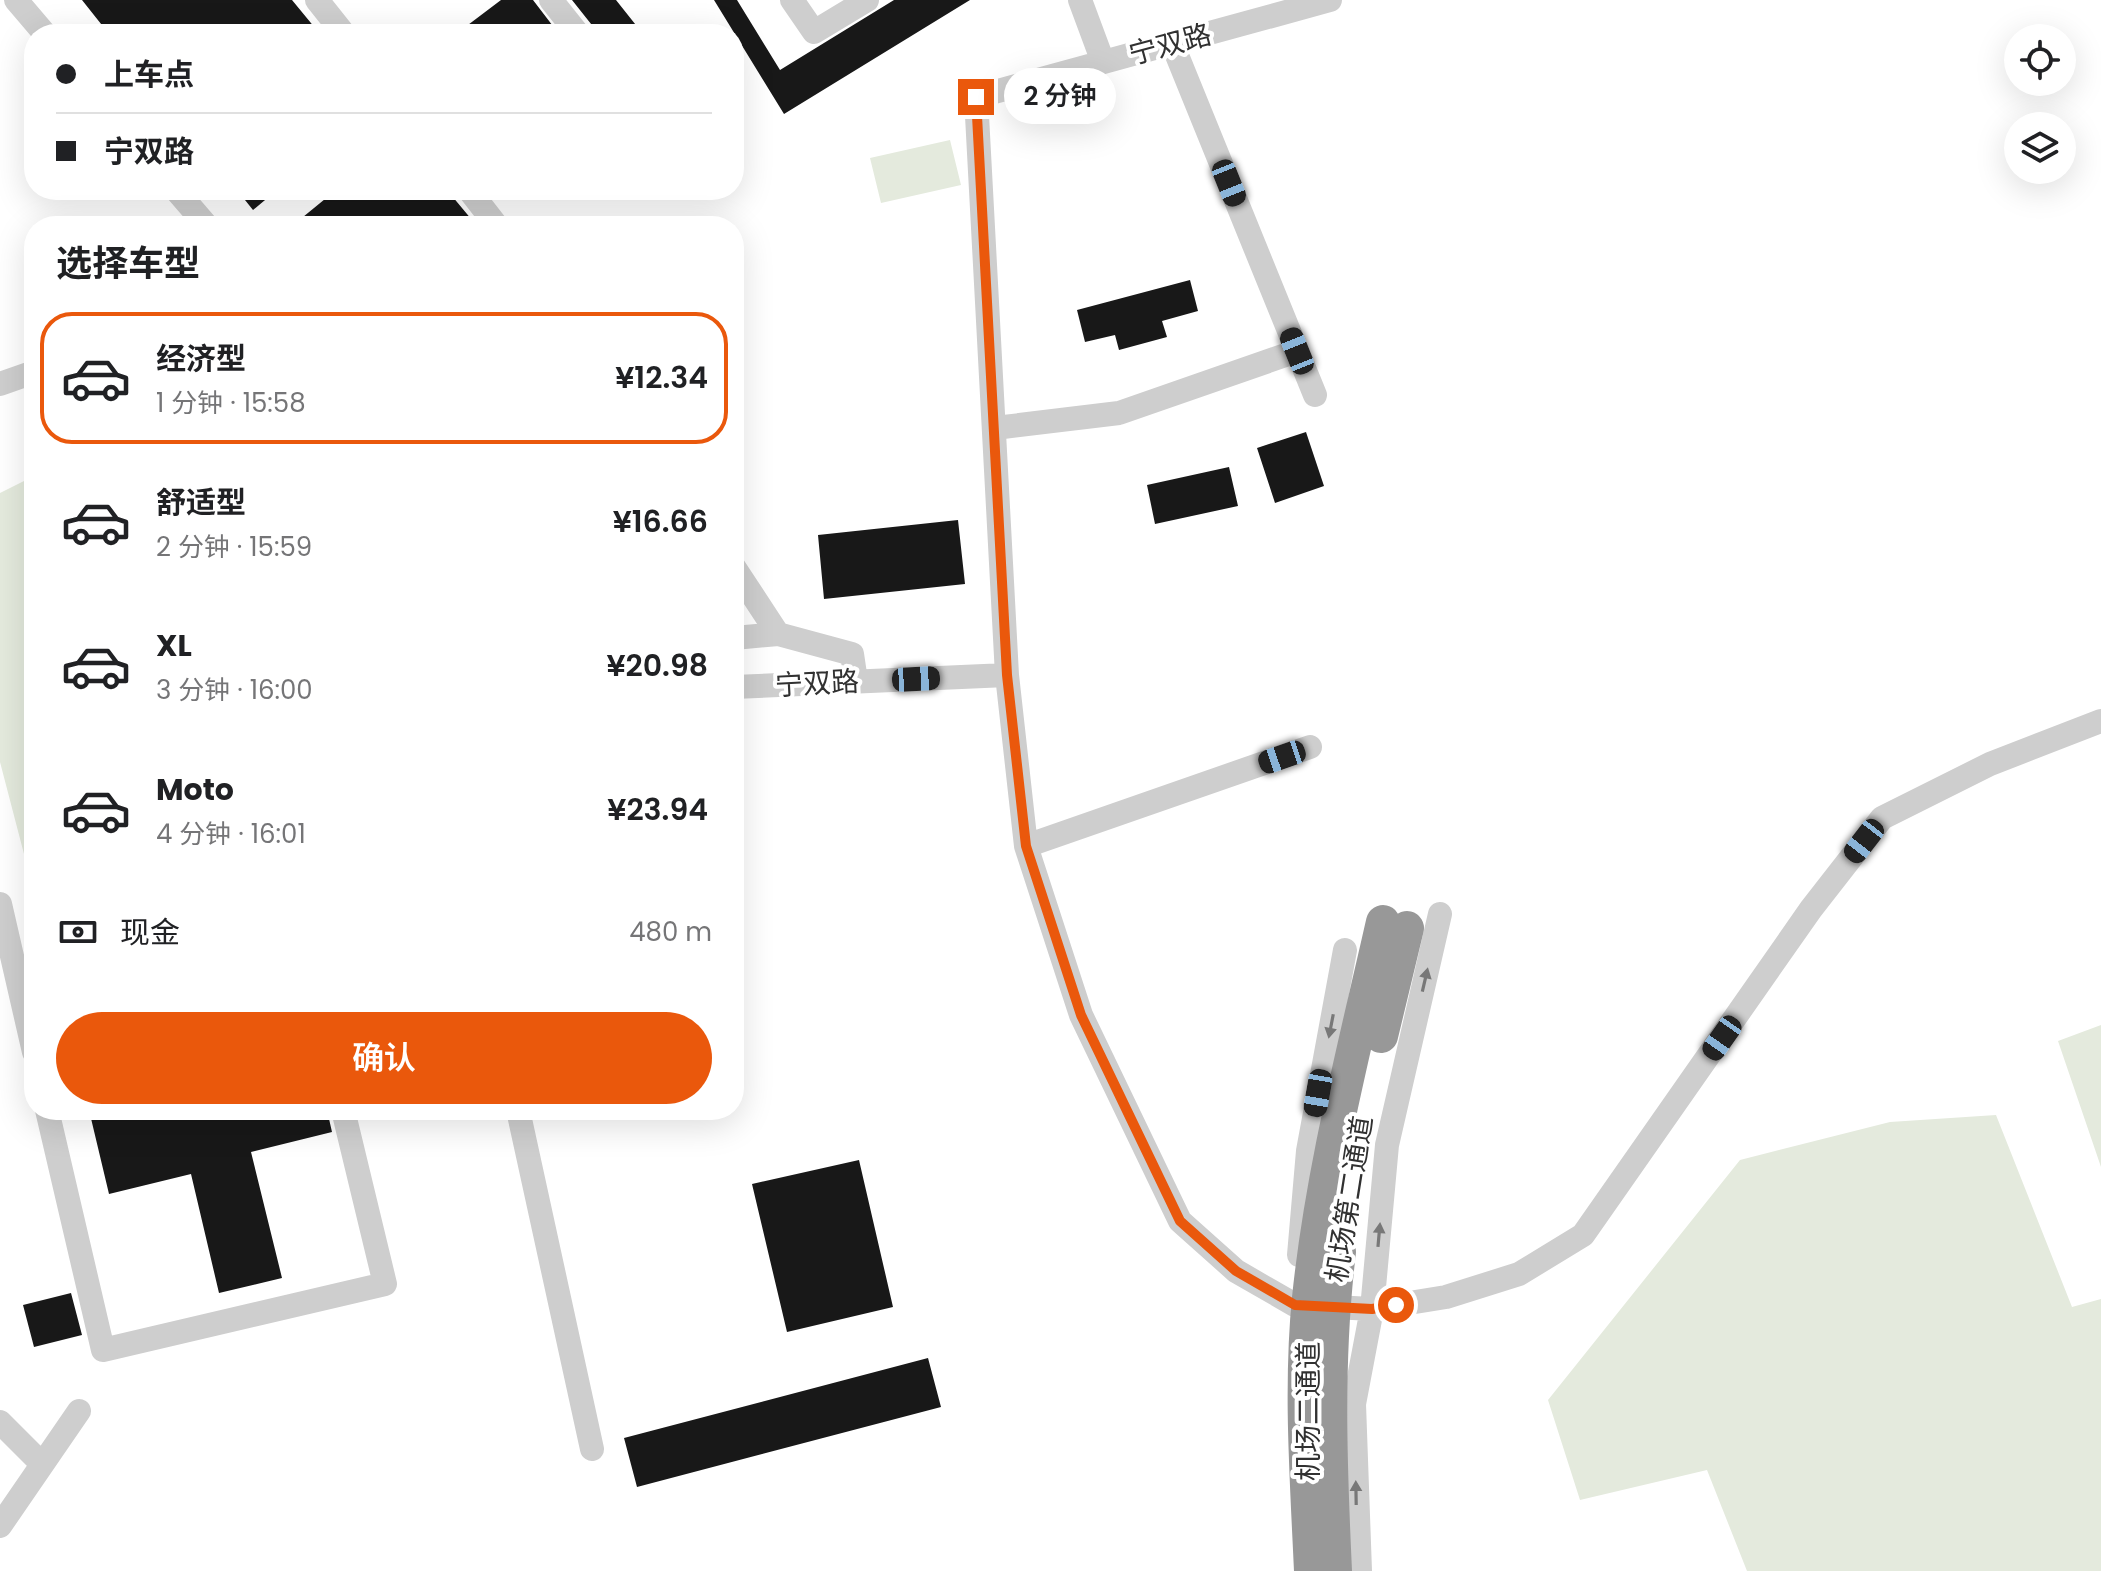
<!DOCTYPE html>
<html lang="zh">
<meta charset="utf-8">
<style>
body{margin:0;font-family:Poppins,"Noto Sans SC",sans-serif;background:#f2f2f2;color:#202124;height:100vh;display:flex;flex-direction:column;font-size:30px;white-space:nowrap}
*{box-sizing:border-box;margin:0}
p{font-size:26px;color:#757577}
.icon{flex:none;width:44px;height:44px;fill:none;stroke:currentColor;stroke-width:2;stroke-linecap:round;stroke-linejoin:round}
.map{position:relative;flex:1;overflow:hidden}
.details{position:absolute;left:24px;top:216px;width:720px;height:904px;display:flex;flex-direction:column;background:#fff;border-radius:32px;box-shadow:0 8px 32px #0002}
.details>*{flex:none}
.hud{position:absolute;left:24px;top:24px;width:720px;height:176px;border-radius:32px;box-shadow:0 8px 32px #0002;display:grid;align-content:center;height:176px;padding:0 32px;background:#fff}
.fabs{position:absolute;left:2004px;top:24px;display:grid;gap:16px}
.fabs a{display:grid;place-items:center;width:72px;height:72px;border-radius:50%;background:#fff;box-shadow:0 8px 32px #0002;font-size:40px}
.end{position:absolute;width:36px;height:36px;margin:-18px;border:10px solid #ea580c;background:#fff;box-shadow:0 0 0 4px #fff}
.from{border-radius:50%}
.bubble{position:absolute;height:56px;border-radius:28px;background:#fff;box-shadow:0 8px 32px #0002;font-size:26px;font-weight:600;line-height:56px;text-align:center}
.car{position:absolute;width:24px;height:48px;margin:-24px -12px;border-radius:10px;box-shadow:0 0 6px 2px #0007;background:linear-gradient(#222 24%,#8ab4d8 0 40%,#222 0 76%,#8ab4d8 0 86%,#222 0)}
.hud b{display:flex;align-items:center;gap:28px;height:76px;font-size:30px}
.hud b+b{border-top:2px solid #e0e0e0}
.hud i{width:20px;height:20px;background:#202124}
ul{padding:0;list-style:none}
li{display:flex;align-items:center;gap:24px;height:132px;margin:0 16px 12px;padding:0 16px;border:4px solid transparent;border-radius:32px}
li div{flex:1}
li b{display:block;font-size:30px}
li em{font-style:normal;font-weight:600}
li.selected{border-color:#ea580c}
li>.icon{width:72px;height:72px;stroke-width:1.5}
h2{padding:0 32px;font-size:36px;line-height:96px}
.pay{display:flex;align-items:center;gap:20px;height:88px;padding:0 32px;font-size:30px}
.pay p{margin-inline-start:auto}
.cta{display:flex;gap:16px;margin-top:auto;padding:16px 32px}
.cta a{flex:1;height:92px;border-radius:48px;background:#ea580c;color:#fff;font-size:32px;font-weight:600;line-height:92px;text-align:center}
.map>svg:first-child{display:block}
.green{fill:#e4eadd}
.building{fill:#181818}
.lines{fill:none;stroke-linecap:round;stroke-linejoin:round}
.minor{stroke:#cecece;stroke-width:24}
.highway{stroke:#989898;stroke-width:34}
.oneway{fill:#787878}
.route{stroke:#ea580c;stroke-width:10}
.labels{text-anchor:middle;stroke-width:8;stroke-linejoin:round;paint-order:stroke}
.street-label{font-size:28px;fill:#313131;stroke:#fff}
</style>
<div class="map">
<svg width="2101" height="1571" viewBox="0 0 2101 1571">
<rect width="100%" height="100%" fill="#fff"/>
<path class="green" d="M950 140 961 185 881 203 870 158Z
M34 476V871L24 854 0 762V493Z
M2101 1025V1167L2058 1041Z
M1996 1115 2072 1307 2101 1299V1571H1747L1707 1470 1580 1500 1548 1400 1740 1160 1890 1122Z"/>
<path class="building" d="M82 0H292L320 34H109Z
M501 0H533L559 34H456Z
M572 0H616L643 34H599Z
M714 0H737L780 70 894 0H970L784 114Z
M237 190H277L253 210Z
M336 190H447L477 226H292Z
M1190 280 1198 311 1162 321 1167 337 1119 350 1115 335 1085 342 1077 310Z
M1306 432 1324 486 1275 503 1257 448Z
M1229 467 1238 506 1155 524 1147 485Z
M958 520 965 584 824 599 818 535Z
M89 1110H327L332 1132 251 1152 282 1278 219 1293 191 1174 109 1194Z
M859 1160 893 1307 787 1332 752 1184Z
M71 1293 82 1335 34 1347 23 1305Z
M928 1358 941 1407 637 1487 624 1438Z"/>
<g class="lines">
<path class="minor" d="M16 0 45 34
M317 0 344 34
M551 0 578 34
M792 0 814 32 867 0
M1080 0 1103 62
M1172 43 1315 395
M176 190 207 226
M469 190 497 226
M0 384 34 372
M995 428 1119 413 1297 351
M734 567 778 634
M734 638 778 634 852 654 856 681
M1007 675 1026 846 1081 1015 1180 1221 1236 1271 1295 1305 1372 1309 1446 1297 1519 1274 1583 1235 1811 909 1882 818 1990 764 2101 721
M734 687 1007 675 976 97 1330 0
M1026 846 1310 747
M0 904 34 1052
M47 1110 103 1350 385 1284 343 1110
M518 1110 592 1449
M1299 1255 1308 1151 1345 950
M0 1422 42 1464
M0 1526 79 1411
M1360 1571 1354 1404 1372 1309 1387 1145 1440 914"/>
<path class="highway" d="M1381 1036 1407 928
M1311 1571C1307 1481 1300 1388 1309 1298 1322 1171 1355 1046 1383 922
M1335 1571C1330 1465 1326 1358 1339 1252"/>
</g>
<defs><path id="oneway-solid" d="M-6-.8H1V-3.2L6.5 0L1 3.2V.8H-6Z" transform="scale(2)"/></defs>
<g class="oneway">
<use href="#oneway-solid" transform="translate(1425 980) rotate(-77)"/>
<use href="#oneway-solid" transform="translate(1331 1026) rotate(101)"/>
<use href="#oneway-solid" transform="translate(1379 1235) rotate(-85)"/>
<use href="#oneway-solid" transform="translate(1356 1493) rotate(-91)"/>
</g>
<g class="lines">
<path class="route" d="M976 97 1007 675 1026 846 1081 1015 1180 1221 1236 1271 1295 1305 1372 1309 1396 1305"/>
</g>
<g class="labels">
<g class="street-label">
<text transform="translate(1170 44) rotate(-15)" y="10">宁双路</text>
<text transform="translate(817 683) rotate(-3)" y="10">宁双路</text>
<text transform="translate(1349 1199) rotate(-81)" y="10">机场第二通道</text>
<text transform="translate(1308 1411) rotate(-90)" y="10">机场二通道</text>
</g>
</g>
</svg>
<div class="fabs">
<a><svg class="icon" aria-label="locate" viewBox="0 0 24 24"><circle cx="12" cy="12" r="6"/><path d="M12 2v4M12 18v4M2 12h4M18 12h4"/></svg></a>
<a><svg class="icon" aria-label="layers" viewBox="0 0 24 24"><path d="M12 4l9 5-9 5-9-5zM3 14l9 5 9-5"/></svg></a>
</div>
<i class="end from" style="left:1396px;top:1305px"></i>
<i class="end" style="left:976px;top:97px"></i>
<div class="bubble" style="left:1004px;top:68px;width:112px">2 分钟</div>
<i class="car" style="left:1229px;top:183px;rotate:158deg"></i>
<i class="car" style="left:1297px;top:351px;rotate:338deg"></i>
<i class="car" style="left:916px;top:679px;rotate:87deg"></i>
<i class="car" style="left:1282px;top:757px;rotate:251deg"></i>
<i class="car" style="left:1864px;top:841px;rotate:218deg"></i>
<i class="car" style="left:1722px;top:1038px;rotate:215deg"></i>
<i class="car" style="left:1318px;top:1093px;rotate:190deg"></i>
<div class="hud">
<b><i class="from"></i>上车点</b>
<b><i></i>宁双路</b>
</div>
<section class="details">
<h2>选择车型</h2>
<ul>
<li class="selected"><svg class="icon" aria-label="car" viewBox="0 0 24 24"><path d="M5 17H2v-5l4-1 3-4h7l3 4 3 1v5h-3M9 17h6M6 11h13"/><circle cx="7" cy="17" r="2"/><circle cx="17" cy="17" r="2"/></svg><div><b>经济型</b><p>1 分钟 · 15:58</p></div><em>¥12.34</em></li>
<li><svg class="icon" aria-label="car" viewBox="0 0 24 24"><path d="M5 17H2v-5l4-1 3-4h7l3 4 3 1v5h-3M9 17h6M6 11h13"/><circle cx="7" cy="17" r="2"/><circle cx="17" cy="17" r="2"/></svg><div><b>舒适型</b><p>2 分钟 · 15:59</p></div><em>¥16.66</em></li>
<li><svg class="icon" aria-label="car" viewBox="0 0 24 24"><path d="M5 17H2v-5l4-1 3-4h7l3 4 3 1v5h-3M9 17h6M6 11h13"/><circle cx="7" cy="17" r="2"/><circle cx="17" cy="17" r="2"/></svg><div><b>XL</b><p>3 分钟 · 16:00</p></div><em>¥20.98</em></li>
<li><svg class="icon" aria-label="car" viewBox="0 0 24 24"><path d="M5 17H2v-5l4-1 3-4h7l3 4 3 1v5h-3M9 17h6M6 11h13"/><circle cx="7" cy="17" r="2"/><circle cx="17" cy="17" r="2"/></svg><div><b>Moto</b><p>4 分钟 · 16:01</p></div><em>¥23.94</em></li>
</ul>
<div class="pay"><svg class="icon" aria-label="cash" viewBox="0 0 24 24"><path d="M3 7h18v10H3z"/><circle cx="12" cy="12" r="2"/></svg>现金<p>480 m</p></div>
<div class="cta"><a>确认</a></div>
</section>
</div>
